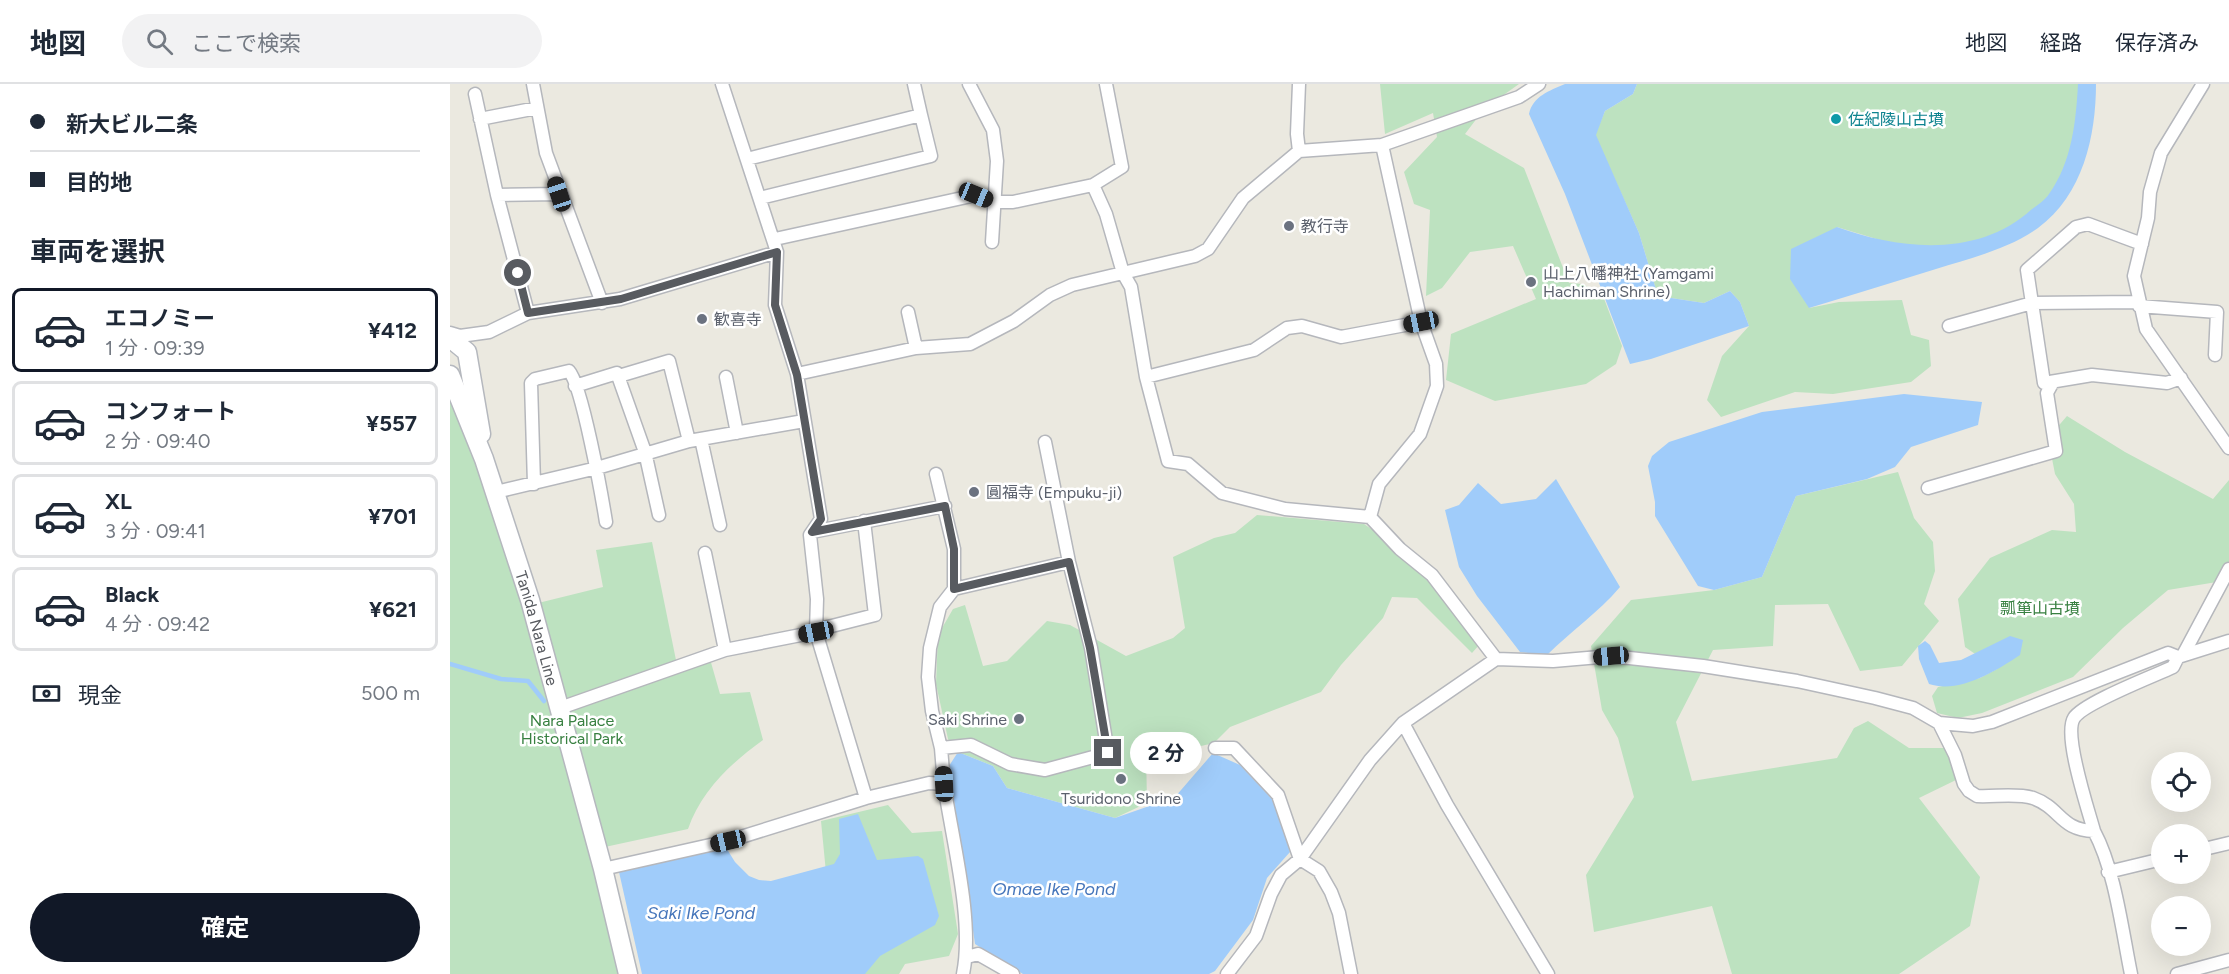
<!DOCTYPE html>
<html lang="ja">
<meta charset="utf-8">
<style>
body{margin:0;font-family:Figtree,"Noto Sans JP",sans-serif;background:#f2f2f3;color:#1f2937;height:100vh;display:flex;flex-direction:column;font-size:22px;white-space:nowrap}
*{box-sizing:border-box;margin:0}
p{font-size:20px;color:#747a83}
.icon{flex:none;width:33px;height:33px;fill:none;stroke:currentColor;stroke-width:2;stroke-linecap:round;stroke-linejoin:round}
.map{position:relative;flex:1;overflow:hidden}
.drawer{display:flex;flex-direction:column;background:#fff;width:450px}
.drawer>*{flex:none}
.banner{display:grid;align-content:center;height:132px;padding:0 30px;background:#fff}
.controls{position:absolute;left:1701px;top:668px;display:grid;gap:12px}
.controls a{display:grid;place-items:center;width:60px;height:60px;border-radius:50%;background:#fff;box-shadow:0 6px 24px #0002;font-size:30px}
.end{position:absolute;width:27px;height:27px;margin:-14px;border:8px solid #585b60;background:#fff;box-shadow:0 0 0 3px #fff}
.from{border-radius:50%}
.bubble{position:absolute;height:42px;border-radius:21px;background:#fff;box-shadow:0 6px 24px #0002;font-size:20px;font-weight:700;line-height:42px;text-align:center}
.car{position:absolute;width:18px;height:36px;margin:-18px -9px;border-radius:8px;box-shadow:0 0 4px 2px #0007;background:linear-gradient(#222 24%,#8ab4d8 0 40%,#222 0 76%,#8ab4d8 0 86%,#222 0)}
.banner b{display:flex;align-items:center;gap:21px;height:57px;font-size:22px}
.banner b+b{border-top:2px solid #e0e1e3}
.banner i{width:15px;height:15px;background:#1f2937}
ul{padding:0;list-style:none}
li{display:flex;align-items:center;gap:18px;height:84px;margin:0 12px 9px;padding:0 18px;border:3px solid #e0e1e3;border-radius:9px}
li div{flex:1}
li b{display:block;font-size:22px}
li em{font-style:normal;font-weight:700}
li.on{border-color:#111827}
li>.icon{width:54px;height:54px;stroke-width:1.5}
h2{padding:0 30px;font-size:27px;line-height:72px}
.pay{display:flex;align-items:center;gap:15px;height:66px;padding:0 30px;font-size:22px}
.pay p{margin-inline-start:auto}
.primary-button{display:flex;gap:12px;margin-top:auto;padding:12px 30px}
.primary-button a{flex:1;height:69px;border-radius:36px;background:#111827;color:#fff;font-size:24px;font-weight:700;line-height:69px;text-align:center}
header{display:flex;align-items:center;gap:36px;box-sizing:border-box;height:84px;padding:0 30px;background:#fff;border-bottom:2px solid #e0e1e3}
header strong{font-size:28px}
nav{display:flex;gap:33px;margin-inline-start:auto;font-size:21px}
.search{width:420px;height:54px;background:#f2f2f3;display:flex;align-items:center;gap:15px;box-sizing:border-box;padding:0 21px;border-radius:33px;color:#747a83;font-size:22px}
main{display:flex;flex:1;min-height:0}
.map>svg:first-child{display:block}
.green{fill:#bde2c0}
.water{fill:#a0ccfa}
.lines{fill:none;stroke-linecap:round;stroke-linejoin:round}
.stream{stroke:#a0ccfa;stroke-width:4.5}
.street-casing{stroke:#b5b7bc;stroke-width:15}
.secondary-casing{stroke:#b5b8be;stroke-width:21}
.street{stroke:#fff;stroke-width:12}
.secondary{stroke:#fff;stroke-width:18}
.route{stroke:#585b60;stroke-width:8}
.culture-dot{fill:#0f9aa8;stroke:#fff;stroke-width:2}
.worship-dot{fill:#6b7280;stroke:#fff;stroke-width:2}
.labels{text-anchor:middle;stroke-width:5;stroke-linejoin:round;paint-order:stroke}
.culture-label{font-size:16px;fill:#0d838f;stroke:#fff;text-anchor:start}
.worship-label{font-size:16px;fill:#5b616d;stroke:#fff;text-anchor:start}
.park-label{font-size:16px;fill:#388041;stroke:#fff}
.street-label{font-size:16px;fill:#585b60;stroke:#fff}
.water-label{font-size:18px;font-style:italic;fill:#4676bb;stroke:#fff}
</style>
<header>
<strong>地図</strong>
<div class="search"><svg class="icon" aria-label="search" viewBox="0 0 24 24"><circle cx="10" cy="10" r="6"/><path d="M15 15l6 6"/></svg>ここで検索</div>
<nav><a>地図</a><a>経路</a><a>保存済み</a></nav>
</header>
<main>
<section class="drawer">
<div class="banner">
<b><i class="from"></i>新大ビル二条</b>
<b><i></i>目的地</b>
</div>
<h2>車両を選択</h2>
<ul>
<li class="on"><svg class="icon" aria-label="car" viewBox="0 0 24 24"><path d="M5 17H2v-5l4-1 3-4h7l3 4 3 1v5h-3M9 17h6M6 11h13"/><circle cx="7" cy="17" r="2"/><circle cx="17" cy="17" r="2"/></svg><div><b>エコノミー</b><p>1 分 · 09:39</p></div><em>¥412</em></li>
<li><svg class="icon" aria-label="car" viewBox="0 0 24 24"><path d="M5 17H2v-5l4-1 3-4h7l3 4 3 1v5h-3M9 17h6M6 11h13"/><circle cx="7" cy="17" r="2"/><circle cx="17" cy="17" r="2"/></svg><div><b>コンフォート</b><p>2 分 · 09:40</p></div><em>¥557</em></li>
<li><svg class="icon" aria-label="car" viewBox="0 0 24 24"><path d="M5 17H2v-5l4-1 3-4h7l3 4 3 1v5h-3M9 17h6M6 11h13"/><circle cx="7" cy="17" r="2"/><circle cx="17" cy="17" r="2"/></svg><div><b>XL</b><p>3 分 · 09:41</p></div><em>¥701</em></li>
<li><svg class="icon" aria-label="car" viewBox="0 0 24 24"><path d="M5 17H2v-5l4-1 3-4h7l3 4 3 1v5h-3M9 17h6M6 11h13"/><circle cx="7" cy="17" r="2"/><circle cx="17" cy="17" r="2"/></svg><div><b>Black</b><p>4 分 · 09:42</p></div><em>¥621</em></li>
</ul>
<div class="pay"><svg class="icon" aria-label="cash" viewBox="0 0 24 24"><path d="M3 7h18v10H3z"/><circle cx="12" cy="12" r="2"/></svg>現金<p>500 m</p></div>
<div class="primary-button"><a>確定</a></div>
</section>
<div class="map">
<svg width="1779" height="890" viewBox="0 0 1779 890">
<rect width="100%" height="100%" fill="#ebe9e0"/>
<path class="green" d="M930 0H1069L1034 25 1015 50 1074 84 1119 199 1133 200 1153 212 1172 262 1166 280 1136 300 1045 317 996 296 1001 250 1086 215 1063 162 1020 168 992 204 976 212 980 126 964 120 954 88 987 53 983 29 935 50Z
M1187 0H1635L1624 75 1580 138 1499 177 1387 143 1359 224 1389 218 1452 216 1461 251 1479 256 1481 282 1461 298 1383 310 1345 308 1271 333 1257 316 1272 272 1299 242 1290 218 1280 207 1254 219 1208 212 1189 149 1145 51 1155 27 1183 10Z
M0 309 24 363 72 523 153 503 146 466 202 458 228 586 260 575 270 610 300 608 313 656C281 679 251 707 238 745L141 766 170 890H0Z
M1617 332 1675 368 1763 415 1779 396V496L1718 506 1673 544 1623 593 1532 629 1508 634 1487 629 1482 612 1488 603 1530 594 1547 585 1515 563 1508 515 1540 474 1602 446 1626 448 1624 420 1605 390 1598 354Z
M1448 388 1464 434 1483 458 1485 487 1474 520 1489 537 1452 582 1410 587 1378 520 1325 521 1323 562 1263 566 1226 638 1242 697 1387 674 1404 644 1418 637 1459 664H1498L1506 696 1469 714 1530 793 1520 842 1449 890H1282L1262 822 1144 848 1136 791 1184 713 1168 654 1152 626 1141 562 1181 516 1264 506 1312 493 1346 412Z
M807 431 914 440 989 491 1037 552 1022 569 967 514 942 513 933 534 891 581 871 608 780 643 764 659 712 671 696 667 697 719 665 734 557 704 543 682 508 668 498 655 486 600 488 551 503 525 515 521 533 582 557 577 597 537 620 541 676 572 723 554 735 544 723 473 764 454 785 449Z
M438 721 462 749 492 747 508 850 499 872 455 880 449 890H397L377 799 371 737Z"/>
<path class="water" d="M1115 0H1187L1183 10 1155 27 1146 51 1189 149 1208 212 1254 219 1280 207 1290 218 1299 242 1201 275 1180 280 1115 110 1079 30C1083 12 1099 7 1115 0Z
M1628 0H1646C1646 52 1633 111 1588 144 1559 165 1521 174 1486 185 1444 198 1402 211 1359 224L1340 195 1341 165 1387 143C1450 166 1529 174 1582 125 1588 121 1595 116 1599 110 1622 78 1626 37 1628 0Z
M1454 310 1532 318 1528 341 1461 363 1445 383 1417 395 1346 412 1312 493 1264 506 1248 502 1205 432V418L1198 382 1202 372 1219 358 1312 328Z
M1106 395 1170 503C1148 529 1121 547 1097 571L1070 568 1027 512 1009 483 995 426 1009 421 1028 399 1051 420 1086 415Z
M1560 552 1573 556 1570 571C1546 587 1509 610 1479 600L1469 575 1468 562 1475 557 1480 561 1489 579 1511 576Z
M508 668 543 682 557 704 665 734 725 713 763 669 790 681 824 717 840 768 817 794 803 836 765 887 759 890H573L525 860 499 682Z
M408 730 427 776 468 772 473 775 489 832 485 841 430 872 415 890H192L169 788 171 784 275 762 285 778 299 792 309 796 321 797 384 780 390 770 389 735Z"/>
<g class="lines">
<path class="stream" d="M0 580 51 595 78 597 94 617"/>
<defs>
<path id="street" d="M83 0 96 69 152 219
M519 0 543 46 547 77 542 158
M656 0 672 83 643 101 656 130 673 189 681 203 696 293 718 377 738 380 772 409 835 425 920 433 950 465 982 491 1046 575
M849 0 847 50 849 67
M1753 0 1711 69 1700 108 1698 134 1684 192 1696 245 1779 364
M25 10 47 111 78 229
M30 35 87 24
M297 75 471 31 464 0
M47 111 109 110
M310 114 481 72 471 31
M325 155 526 111 546 118H563L643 101
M1692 160 1638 140 1626 143 1577 186 1594 299 1642 291 1717 299 1731 294
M1689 222 1767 228 1765 271
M458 228 466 264
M1499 242 1582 219 1688 218
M0 249 10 252 39 248 78 229 170 215 327 168 272 0
M347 290 466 264 520 260 564 237 600 211 622 201 745 172 758 165 793 114 849 67 932 61 1069 13 1089 0
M169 292 219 277 239 357
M276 293 287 349
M696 293 804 266 837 244 852 242 891 253 971 238
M125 302 167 289 195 368 209 431
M251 355 270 441
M486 390 504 465V505L490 523 480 564 478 593 482 627 491 664 494 700
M84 400 81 299 85 295 119 287C132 301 152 413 156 438
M1478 404 1606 367 1597 309 1603 298
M46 408 147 384 239 357 354 337
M920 433 929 400 970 350 987 302 986 280 971 238 932 61
M362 448 495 422
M255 469 275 566
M504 505 619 478
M366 546 425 531 414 437
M366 548 416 714
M1733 571 1779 485
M110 624 275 566 366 548 367 515 360 451 371 435 347 290 325 221 327 168
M953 639 997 721 1098 890
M1489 639 1505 671 1514 700 1519 707 1527 712C1544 713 1567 709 1583 714 1611 724 1610 746 1644 747
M491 664 521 661 560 680 595 686 658 669 641 564 619 478 595 358
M765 664H784L828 711 850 775 869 787 881 808 889 829 901 890
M1750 766 1779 759
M153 785 278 757 416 714 479 699 494 700C502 755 524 837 513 890
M1658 788 1712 775
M517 873 528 870 563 890
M777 890 806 852 821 810 831 791 850 775 920 676 953 639 1046 575 1103 577 1161 572 1253 582 1347 597 1425 614 1463 624 1489 639 1523 642 1542 638 1718 569 1728 573
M1681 890C1672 846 1665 786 1644 747 1638 725 1613 651 1624 634 1633 619 1704 592 1723 583L1728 573 1779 557
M1727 890 1779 876"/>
<g id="secondary">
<path d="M0 254 17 268 31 350"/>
<path id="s1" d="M0 291 34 375 80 516 153 785 178 890"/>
</g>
</defs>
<use href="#street" class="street-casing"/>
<use href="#secondary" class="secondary-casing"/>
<use href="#street" class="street"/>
<use href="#secondary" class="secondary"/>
</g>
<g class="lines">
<path class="route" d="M68 189 78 229 171 215 327 168 325 221 347 291 371 435 362 448 495 422 504 465V505L619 478 640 564 658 669"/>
</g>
<circle class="culture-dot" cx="1386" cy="35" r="6"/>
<g class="worship-dot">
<circle cx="839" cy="142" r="6"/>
<circle cx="1081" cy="198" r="6"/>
<circle cx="252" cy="235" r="6"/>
<circle cx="524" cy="408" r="6"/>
<circle cx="569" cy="635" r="6"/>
<circle cx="671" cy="695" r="6"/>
</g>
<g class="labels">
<g class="culture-label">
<text x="1398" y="41">佐紀陵山古墳</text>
</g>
<g class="worship-label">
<text x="851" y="148">教行寺</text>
<text x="1093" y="195">山上八幡神社 (Yamgami<tspan x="1093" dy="18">Hachiman Shrine)</tspan></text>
<text x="264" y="241">歓喜寺</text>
<text x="536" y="414">圓福寺 (Empuku-ji)</text>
<text x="557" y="641" text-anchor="end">Saki Shrine</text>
<text x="671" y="720" text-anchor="middle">Tsuridono Shrine</text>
</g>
<g class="park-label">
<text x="1590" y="530">瓢箪山古墳</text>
<text x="122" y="642">Nara Palace<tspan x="122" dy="18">Historical Park</tspan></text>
</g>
<g class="street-label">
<text dy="6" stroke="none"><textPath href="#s1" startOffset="268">Tanida Nara Line</textPath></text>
</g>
<g class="water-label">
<text x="604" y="811">Omae Ike Pond</text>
<text x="251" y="835">Saki Ike Pond</text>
</g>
</g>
</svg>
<div class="controls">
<a><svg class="icon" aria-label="locate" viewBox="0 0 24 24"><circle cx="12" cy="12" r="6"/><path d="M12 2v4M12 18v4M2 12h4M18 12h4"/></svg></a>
<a>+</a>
<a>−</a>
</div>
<i class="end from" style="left:68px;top:189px"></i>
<i class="end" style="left:658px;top:669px"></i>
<div class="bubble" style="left:680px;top:648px;width:72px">2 分</div>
<i class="car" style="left:109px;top:110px;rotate:342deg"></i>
<i class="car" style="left:526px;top:111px;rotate:112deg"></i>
<i class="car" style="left:971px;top:238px;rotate:259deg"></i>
<i class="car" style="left:366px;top:548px;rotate:259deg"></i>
<i class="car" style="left:1161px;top:572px;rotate:265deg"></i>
<i class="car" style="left:494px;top:700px;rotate:357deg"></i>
<i class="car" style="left:278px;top:757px;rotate:257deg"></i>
</div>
</main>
